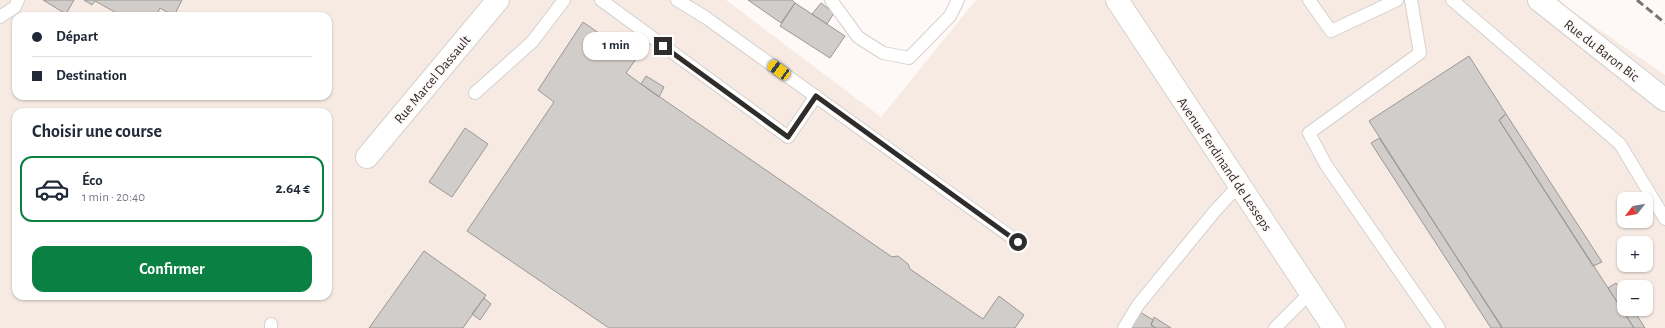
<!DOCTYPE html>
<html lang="fr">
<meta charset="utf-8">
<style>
body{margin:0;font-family:"Alegreya Sans",sans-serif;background:#f6f6f7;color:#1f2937;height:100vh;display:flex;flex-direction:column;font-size:15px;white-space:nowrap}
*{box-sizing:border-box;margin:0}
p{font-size:13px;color:#747a83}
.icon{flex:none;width:22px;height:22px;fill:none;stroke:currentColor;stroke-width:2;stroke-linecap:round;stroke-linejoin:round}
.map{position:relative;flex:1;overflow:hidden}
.panel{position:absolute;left:12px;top:108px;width:320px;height:192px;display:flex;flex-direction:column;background:#fff;border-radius:12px;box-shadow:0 1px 3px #0004}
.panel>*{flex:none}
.top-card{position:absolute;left:12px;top:12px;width:320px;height:88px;border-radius:12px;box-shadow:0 1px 3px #0004;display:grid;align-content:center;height:88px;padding:0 20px;background:#fff}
.needle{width:26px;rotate:239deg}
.buttons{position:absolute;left:1617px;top:192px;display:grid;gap:8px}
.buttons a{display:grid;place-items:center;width:36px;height:36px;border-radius:8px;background:#fff;box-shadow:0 1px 3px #0004;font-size:20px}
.end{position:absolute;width:18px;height:18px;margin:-9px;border:5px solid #2f2d2c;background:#fff;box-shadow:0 0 0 2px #fff}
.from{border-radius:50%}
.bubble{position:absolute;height:28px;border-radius:12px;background:#fff;box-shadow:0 1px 3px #0004;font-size:13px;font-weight:700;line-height:28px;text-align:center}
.car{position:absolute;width:12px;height:24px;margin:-12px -6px;border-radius:5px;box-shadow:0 0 3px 1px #0007;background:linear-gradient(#f5c518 24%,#345 0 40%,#f5c518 0 76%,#345 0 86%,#f5c518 0)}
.top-card b{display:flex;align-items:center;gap:14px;height:38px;font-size:15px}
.top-card b+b{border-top:1px solid #e0e1e3}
.top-card i{width:10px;height:10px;background:#1f2937}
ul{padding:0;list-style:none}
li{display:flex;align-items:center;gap:12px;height:66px;margin:0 8px 6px;padding:0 12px;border:2px solid transparent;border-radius:12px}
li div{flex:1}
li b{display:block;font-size:15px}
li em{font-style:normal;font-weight:700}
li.active{border-color:#0b8043}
li>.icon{width:36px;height:36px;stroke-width:1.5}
h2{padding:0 20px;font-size:18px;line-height:48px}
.action{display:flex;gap:8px;margin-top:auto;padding:8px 20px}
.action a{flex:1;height:46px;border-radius:12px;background:#0b8043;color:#fff;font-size:16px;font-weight:700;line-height:46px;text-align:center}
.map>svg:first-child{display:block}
.built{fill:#f6eae3;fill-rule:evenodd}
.building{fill:#d1cdca;stroke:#9b9795}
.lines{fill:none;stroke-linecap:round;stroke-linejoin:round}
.lane-casing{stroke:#d5d1ce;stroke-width:14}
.street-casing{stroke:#d5d1ce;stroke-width:24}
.secondary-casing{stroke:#d5d1ce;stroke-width:24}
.lane{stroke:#fff;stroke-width:12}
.street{stroke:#fff;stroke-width:22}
.secondary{stroke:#fff;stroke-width:22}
.rail{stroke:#797675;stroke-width:3;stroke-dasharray:8 4;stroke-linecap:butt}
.route{stroke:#2f2d2c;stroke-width:5}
.labels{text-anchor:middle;stroke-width:3;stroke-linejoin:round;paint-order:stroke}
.street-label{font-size:14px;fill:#2f2d2c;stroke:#fef9f7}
</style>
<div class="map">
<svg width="1665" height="328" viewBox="0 0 1665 328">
<rect width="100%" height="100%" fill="#fef9f7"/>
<path class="built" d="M0 0H726L881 117 976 0H1559L1578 15 1665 75V328H0ZM16 16H328V96H16ZM16 112H328V296H16ZM1624 199H1646V221H1624ZM1624 243H1646V265H1624ZM1624 287H1646V309H1624Z"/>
<path class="building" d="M43 0H74L66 14Z
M84 0H182L174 16 160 8 156 16H122L95 1 92 5Z
M748 0H792L795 3 781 23Z
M795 3 845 36 830 58 780 26Z
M821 3 834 13 827 24 812 14Z
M583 22 636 59 626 73 641 84 892 257 898 256 908 264 910 269 983 319 999 296 1024 315 1015 328H609L467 231 554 102 538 90Z
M1469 56 1506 114 1499 120 1634 328H1502L1369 121Z
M646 76 664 87 659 97 641 84Z
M1506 114 1602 262 1593 266 1499 120Z
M465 128 488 144 452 197 429 182Z
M1379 138 1502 327 1500 328H1491L1371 143Z
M424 251 486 295 463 328H369Z
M1616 283 1624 295V309H1633L1645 328H1634L1608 288Z
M484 298 491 304 480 320 472 314Z
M1140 312 1153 320 1151 325 1156 328H1131Z
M1154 317 1171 328H1156L1151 325Z"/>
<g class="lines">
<defs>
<path id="lane" d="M601 0 788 137 816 96
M677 0 705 17 1018 242
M831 0 858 37 883 53 909 58 950 16 958 0
M1309 0 1331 31 1397 0
M1411 0 1420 53 1309 133 1326 165 1439 328
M1452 0 1620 144 1665 219
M0 17 15 7 18 0
M475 93 532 42 564 0
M271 324V328
M1124 328 1138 305 1215 211 1239 185
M1275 328 1311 292"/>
<path id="street" d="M1539 0 1665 100
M367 157 498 0"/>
<path id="secondary" d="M1117 0 1334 328"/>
</defs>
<use href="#lane" class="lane-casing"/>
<use href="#street" class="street-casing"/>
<use href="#secondary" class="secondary-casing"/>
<use href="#lane" class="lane"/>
<use href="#street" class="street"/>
<use href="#secondary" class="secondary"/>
<path class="rail" d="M1637 0 1665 23"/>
</g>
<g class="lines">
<path class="route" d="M663 46 788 137 816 96 1018 242"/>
</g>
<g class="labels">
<g class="street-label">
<text transform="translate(1602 50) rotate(38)" y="5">Rue du Baron Bic</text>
<text transform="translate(432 79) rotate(-50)" y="5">Rue Marcel Dassault</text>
<text transform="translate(1225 164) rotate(56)" y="5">Avenue Ferdinand de Lesseps</text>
</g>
</g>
</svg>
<div class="buttons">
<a><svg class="needle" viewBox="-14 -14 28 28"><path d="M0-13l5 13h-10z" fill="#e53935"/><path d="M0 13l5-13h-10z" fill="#747a83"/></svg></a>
<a>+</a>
<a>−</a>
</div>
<i class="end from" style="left:1018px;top:242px"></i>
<i class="end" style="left:663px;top:46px"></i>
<div class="bubble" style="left:583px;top:32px;width:66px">1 min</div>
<i class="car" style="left:779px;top:70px;rotate:306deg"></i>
<div class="top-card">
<b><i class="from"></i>Départ</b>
<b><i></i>Destination</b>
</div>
<section class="panel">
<h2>Choisir une course</h2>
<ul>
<li class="active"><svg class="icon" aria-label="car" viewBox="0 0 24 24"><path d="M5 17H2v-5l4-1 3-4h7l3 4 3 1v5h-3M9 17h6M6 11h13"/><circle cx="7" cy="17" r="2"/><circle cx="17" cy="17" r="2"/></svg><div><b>Éco</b><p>1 min · 20:40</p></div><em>2.64 €</em></li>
</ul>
<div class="action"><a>Confirmer</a></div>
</section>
</div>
